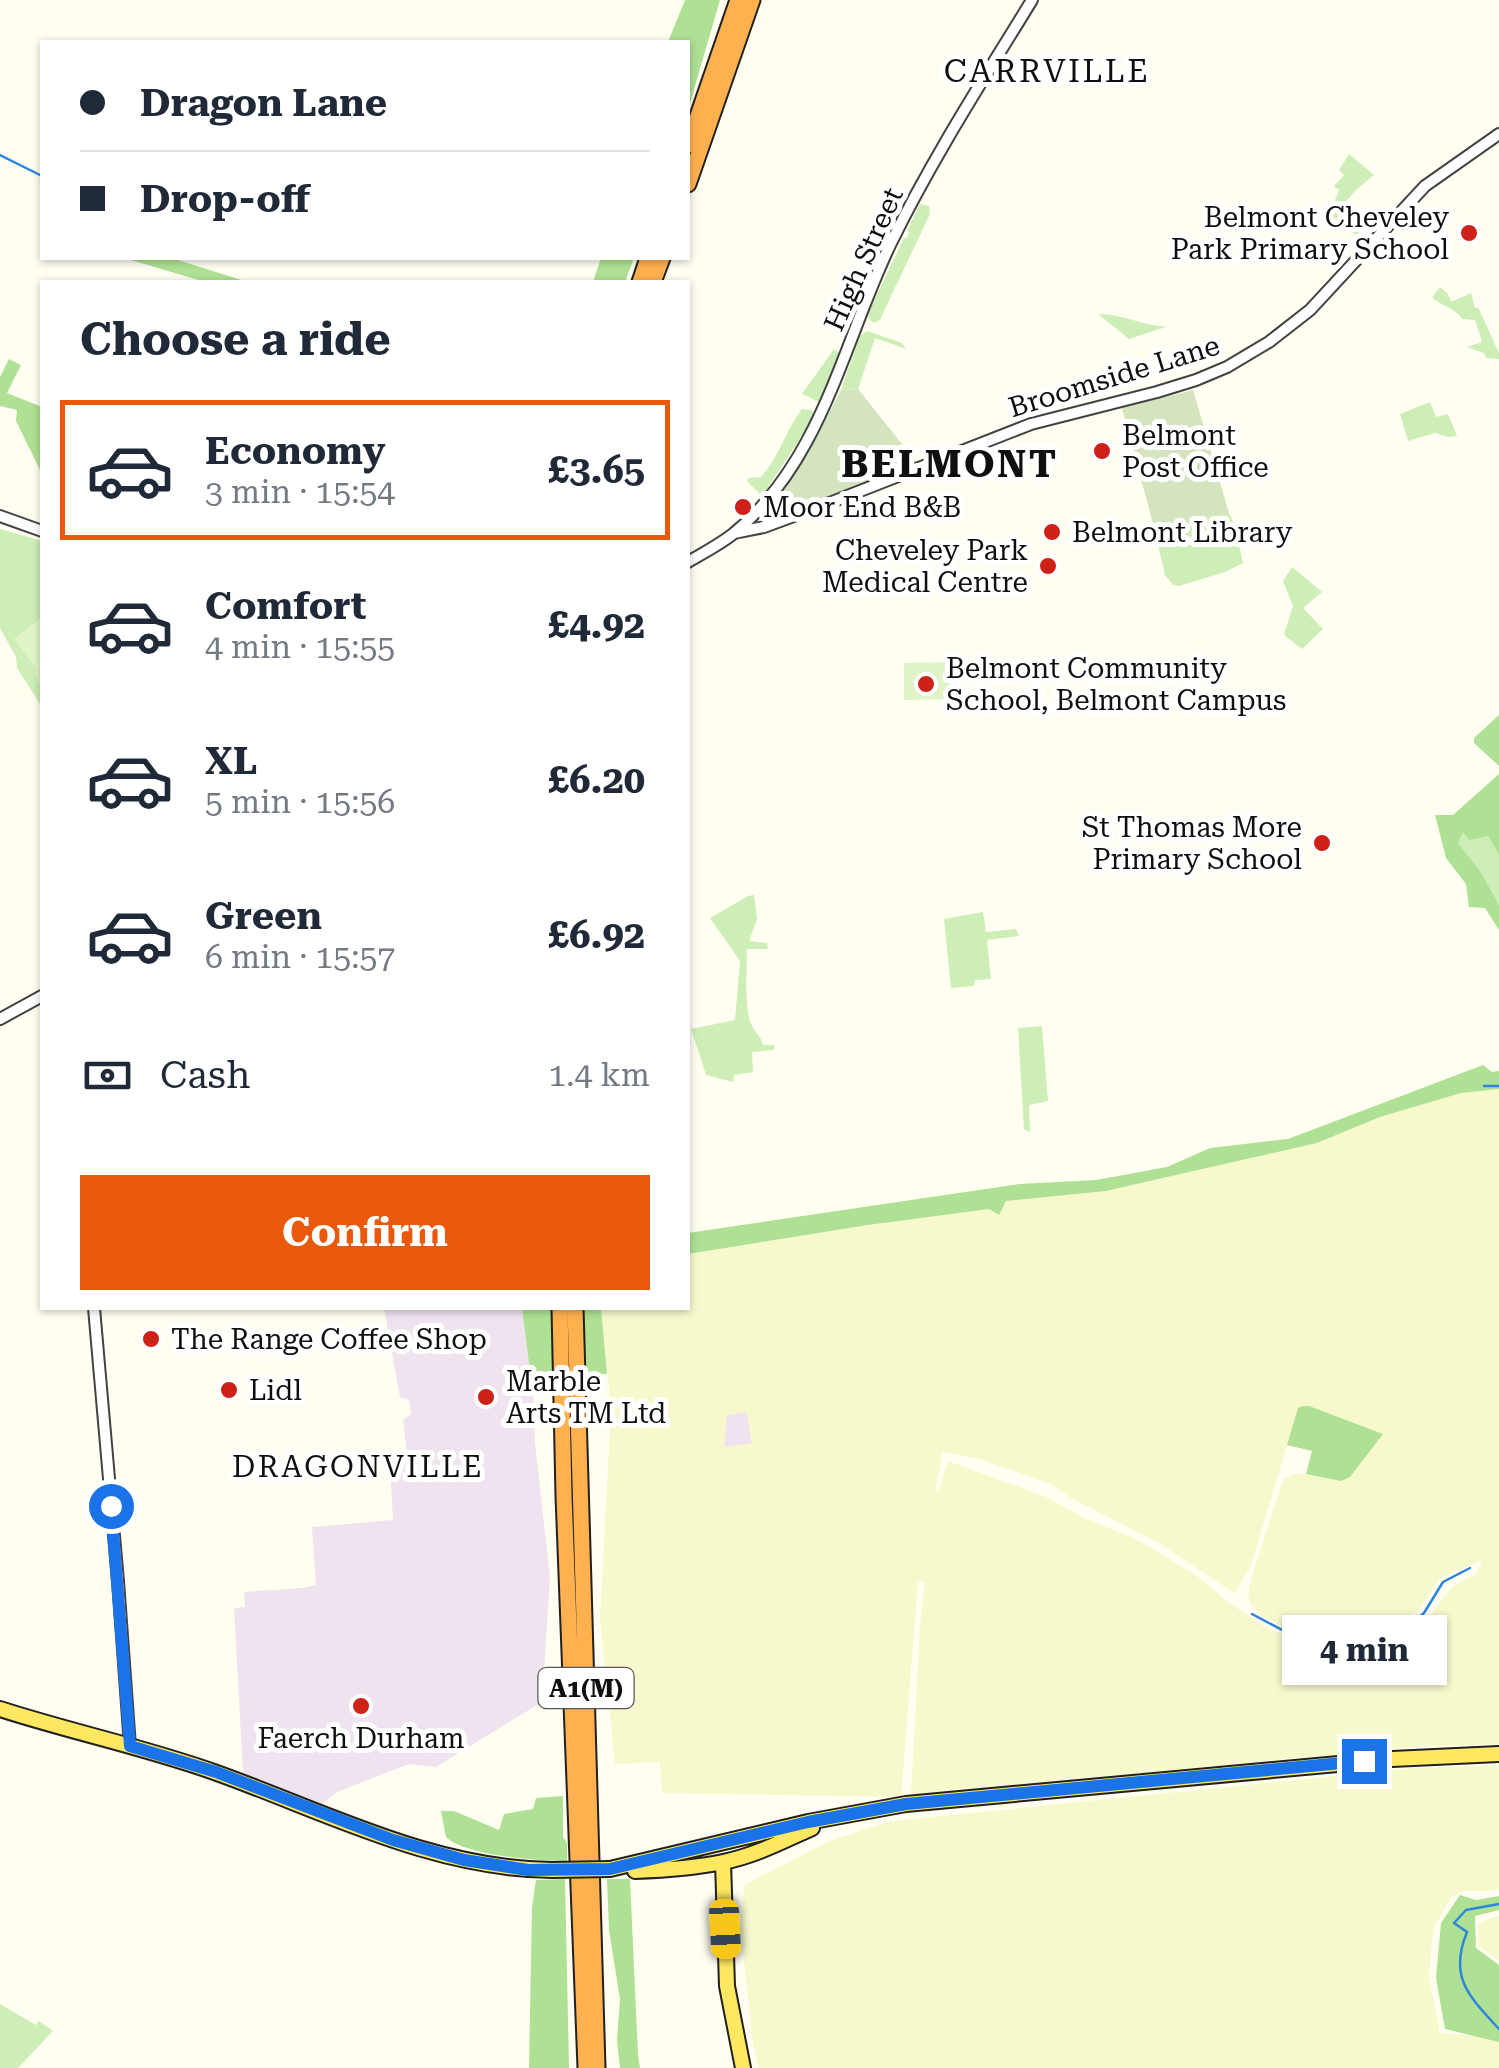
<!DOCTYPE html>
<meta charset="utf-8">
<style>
body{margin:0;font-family:"Roboto Serif",serif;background:#f2f2f3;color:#1f2937;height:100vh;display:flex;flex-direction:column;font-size:38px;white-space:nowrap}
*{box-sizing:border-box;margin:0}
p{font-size:32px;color:#747a83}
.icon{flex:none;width:55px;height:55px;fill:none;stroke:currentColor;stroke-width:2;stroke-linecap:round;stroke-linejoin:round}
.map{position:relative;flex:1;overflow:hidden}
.drawer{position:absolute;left:40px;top:280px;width:650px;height:1030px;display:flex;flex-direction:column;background:#fff;border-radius:0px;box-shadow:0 2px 8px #0004}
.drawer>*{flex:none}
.banner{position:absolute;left:40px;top:40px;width:650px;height:220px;border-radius:0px;box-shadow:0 2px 8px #0004;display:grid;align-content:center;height:220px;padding:0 40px;background:#fff}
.end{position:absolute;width:45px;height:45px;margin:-22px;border:12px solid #1a73e8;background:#fff;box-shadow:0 0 0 5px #fff}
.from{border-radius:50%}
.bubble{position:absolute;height:70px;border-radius:0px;background:#fff;box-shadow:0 2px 8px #0004;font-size:32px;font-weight:700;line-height:70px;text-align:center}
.car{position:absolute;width:30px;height:60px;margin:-30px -15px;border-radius:12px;box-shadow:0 0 8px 2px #0007;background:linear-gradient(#f5c518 24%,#345 0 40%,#f5c518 0 76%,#345 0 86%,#f5c518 0)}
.banner b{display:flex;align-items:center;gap:35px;height:95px;font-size:38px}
.banner b+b{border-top:2px solid #e0e1e3}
.banner i{width:25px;height:25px;background:#1f2937}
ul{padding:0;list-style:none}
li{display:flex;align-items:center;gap:30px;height:140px;margin:0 20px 15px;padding:0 20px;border:5px solid transparent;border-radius:0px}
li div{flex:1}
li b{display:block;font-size:38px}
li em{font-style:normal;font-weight:700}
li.on{border-color:#ea580c}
li>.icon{width:90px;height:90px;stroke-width:1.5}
h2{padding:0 40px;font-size:45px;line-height:120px}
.pay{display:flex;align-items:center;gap:25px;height:110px;padding:0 40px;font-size:38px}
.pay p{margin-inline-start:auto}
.button{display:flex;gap:20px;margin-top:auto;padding:20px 40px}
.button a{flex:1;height:115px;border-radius:0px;background:#ea580c;color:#fff;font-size:40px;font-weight:700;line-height:115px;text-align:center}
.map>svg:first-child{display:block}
.industrial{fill:#eee3ee}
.farmland{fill:#f8f8cd;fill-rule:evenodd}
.green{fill:#cdeeb6}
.forest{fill:#aee193}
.cemetery{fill:#d4e4be}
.pitch{fill:#e1f4c8}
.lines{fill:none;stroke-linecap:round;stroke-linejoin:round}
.stream{stroke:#2f85db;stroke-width:2.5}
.minor-casing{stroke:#424242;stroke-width:14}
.major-casing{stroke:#202020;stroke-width:18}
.highway-casing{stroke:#202020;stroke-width:19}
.minor{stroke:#fff;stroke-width:10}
.major{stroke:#ffe861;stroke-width:14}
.highway{stroke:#ffb14f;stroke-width:15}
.major-bridge-casing{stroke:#202020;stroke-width:18;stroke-linecap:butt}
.major-bridge{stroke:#ffe861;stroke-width:14}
.route{stroke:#1a73e8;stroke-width:12}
.poi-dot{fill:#ce2118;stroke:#fff;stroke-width:4}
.labels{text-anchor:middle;stroke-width:10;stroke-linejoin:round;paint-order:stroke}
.shield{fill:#fff;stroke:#575757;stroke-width:2.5}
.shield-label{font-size:25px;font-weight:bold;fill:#0f0f0f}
.poi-label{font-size:28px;fill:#0f0f0f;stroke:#fff;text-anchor:start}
.street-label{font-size:28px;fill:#0f0f0f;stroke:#fff}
.neighbourhood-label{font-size:30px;letter-spacing:2.5px;fill:#0f0f0f;stroke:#fff}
.quarter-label{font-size:32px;letter-spacing:2.5px;fill:#0f0f0f;stroke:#fff}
.district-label{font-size:38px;font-weight:bold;letter-spacing:2.5px;fill:#0f0f0f;stroke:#fff}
</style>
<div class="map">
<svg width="1499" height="2068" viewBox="0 0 1499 2068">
<rect width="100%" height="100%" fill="#fffef1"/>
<path class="industrial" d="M384 1308H522L530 1372 533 1373 535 1442 550 1577 542 1702 436 1767 409 1764 337 1792 322 1804 243 1773 234 1608 245 1607 244 1592 302 1588 316 1585 312 1527 393 1520 390 1464 408 1462 403 1420 411 1414 409 1400 400 1397Z
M747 1412 752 1443 724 1448 726 1415Z"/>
<path class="farmland" d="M1499 1089V1744L1413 1747 911 1796 920 1625 925 1581 918 1582 901 1797 662 1793 660 1762 615 1764 600 1619 611 1411 601 1308H688V1254L868 1225 989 1209 998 1215 1006 1201 1106 1191 1198 1170 1317 1143 1380 1117 1461 1093ZM1298 1409 1382 1434 1349 1477 1340 1481 1306 1474H1293L1283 1480 1252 1576 1248 1594 1250 1604 1262 1616 1283 1627 1327 1636 1394 1628 1419 1610 1440 1578 1482 1560 1477 1573 1451 1588 1415 1635 1364 1639 1328 1647 1285 1636 1262 1625 1228 1602 1197 1576 1136 1539 1086 1519 1046 1497 948 1461 939 1491 935 1490 943 1452 980 1459 1051 1484 1071 1498 1157 1542 1234 1593 1250 1569ZM747 1412 752 1443 724 1447 727 1416Z
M1496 1765 1499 1767V1888L1494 1891H1464L1452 1896 1433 1929 1429 1977 1440 2033 1480 2036 1499 2042V2068H759L753 2043 741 1935 744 1885 832 1840 891 1821 1414 1768Z
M1499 1916V1961L1479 1946 1478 1923Z"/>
<path class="green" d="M1349 154 1374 175 1357 189 1341 207 1342 211 1358 225 1355 229 1362 236 1366 233 1371 238 1365 242 1325 210 1335 200 1339 190 1334 186 1344 175 1339 170Z
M920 204 929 206 930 214 884 311 880 320 874 323 868 318 870 309 904 238H907L909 232 907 231Z
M1440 287 1448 294 1451 302 1471 293 1475 308 1478 307 1499 353V359L1486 358 1484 353 1467 347 1482 342 1475 320 1462 319C1456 309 1443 306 1432 298Z
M1098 314C1123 314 1141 325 1166 327L1129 339Z
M867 331 902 343 906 349 875 338 858 389 841 390 860 336Z
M834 349 841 354 821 403 802 394Z
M1430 402 1436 417 1448 414 1457 436 1448 437 1435 433 1408 441 1400 414Z
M802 409 811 410 815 416 762 496 747 481 748 478 761 477C779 457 786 430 802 409Z
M1229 513 1235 526 1243 563 1225 572 1179 586 1173 585 1165 575 1155 531Z
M0 529 42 541V707L17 668 16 657 0 628Z
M1292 567 1322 592 1303 608 1323 629 1302 649 1284 635 1293 606 1283 581Z
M1463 831 1488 836 1499 855V905L1481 872 1458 843Z
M754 895 757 919 749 941 767 943 768 949H747C747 966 744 1009 751 1024 755 1032 761 1036 763 1045H774V1050L752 1052 753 1072 734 1075 733 1082 706 1075 691 1029 735 1020 740 961 710 918 748 896Z
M983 912 986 932 1016 929 1019 936 987 940 991 979 975 980 974 986 951 988 944 919Z
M1042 1026 1048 1101 1029 1105 1030 1132 1024 1129 1018 1028Z
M0 2004 36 2025 39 2021 53 2031 18 2068H0Z"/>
<path class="forest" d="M685 0H720L688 110V42H668Z
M124 258H171L248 282H205Z
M601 258H634L625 282H593Z
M9 359 21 365 7 393 42 407V474L16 421 17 410 0 406V377Z
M1499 715V766L1474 743V738Z
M1499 774V855L1488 836 1469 840 1463 832 1458 843 1481 872 1499 905V930L1485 908 1469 907 1466 884 1446 858 1435 815H1453Z
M1483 1065 1492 1072 1499 1071V1089L1461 1093 1380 1117 1317 1143 1198 1170 1106 1191 1006 1201 999 1215 989 1209 868 1225 688 1254V1233L1019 1184 1096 1180 1167 1167 1210 1148 1288 1139Z
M522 1308H601L607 1374 530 1372Z
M1302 1406H1309L1383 1434 1350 1477 1341 1481 1306 1474 1312 1451 1287 1445 1298 1408Z
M563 1796V1837L567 1843V1861C539 1861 466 1856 446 1837L441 1811H454L499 1830 504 1814 533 1809 536 1798Z
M565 1879 569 2068H529L532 1907 536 1880Z
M607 1879H630L638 2055 640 2068H620L617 2040 620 1999 609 1930Z
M1460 1895 1476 1900 1499 1896V1910L1475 1916 1476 1948 1499 1965V2042L1445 2029 1436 1978 1441 1923Z"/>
<path class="cemetery" d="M858 389 917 463 786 513 780 508 778 500 811 448 841 390Z
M1193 390 1229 513 1155 531 1122 408Z"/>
<path class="pitch" d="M42 617V692L36 675 35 667 14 639Z
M949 662 950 699 904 700V663Z"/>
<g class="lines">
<path class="stream" d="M0 155 42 176
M1484 1086H1499
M1252 1614 1286 1632 1325 1644 1380 1632 1406 1629 1424 1613 1443 1582 1470 1568
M1499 1904 1466 1910 1454 1923 1467 1932C1448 1978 1470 1997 1499 2029"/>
<defs>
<path id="minor" d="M0 516 42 531
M734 533 764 527 832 502 1031 424 1157 392 1196 380 1227 367 1269 342 1310 310 1425 186 1499 134
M688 562C703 553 719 545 733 534 823 460 843 342 891 243 932 159 983 80 1032 0
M0 1019 42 996
M94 1308 118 1581 130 1746"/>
<path id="major" d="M0 1709C71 1732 144 1747 214 1772 324 1811 432 1869 552 1870
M723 1862 727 1986 743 2068
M610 1869 808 1822 906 1804 1392 1759 1499 1754
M635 1871C665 1870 694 1868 723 1862 754 1856 783 1841 812 1828"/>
<path id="highway" d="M688 145 738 0
M688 184 752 0
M640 282 648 258
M653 282 662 258
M560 1308 564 1496 586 2068
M575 1308 597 2068"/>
</defs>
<use href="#minor" class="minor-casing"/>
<use href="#major" class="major-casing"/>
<use href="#highway" class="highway-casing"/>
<use href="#minor" class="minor"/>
<use href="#major" class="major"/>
<use href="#highway" class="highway"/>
<defs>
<path id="major-bridge" d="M552 1870 610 1869"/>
</defs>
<use href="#major-bridge" class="major-bridge-casing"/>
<use href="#major-bridge" class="major-bridge"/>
</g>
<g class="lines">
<path class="route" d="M111 1506 130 1746 216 1772 393 1840 464 1860 528 1870 610 1869 808 1822 906 1804 1364 1761"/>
</g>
<g class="poi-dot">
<circle cx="1469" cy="233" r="10"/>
<circle cx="1102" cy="451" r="10"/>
<circle cx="743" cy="507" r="10"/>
<circle cx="1052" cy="532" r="10"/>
<circle cx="1048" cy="566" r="10"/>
<circle cx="926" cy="684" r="10"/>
<circle cx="1322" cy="843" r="10"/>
<circle cx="151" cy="1339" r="10"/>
<circle cx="229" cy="1390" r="10"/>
<circle cx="486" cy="1397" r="10"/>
<circle cx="361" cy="1706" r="10"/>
</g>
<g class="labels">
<rect class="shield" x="538.5" y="1668" width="95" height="40" rx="8"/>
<g class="shield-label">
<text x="586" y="1697">A1(M)</text>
</g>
<g class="poi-label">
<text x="1449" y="227" text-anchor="end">Belmont Cheveley<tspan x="1449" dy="32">Park Primary School</tspan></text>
<text x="1122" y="445">Belmont<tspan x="1122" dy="32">Post Office</tspan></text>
<text x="763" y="517">Moor End B&amp;B</text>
<text x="1072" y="542">Belmont Library</text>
<text x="1028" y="560" text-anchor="end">Cheveley Park<tspan x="1028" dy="32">Medical Centre</tspan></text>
<text x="946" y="678">Belmont Community<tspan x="946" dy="32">School, Belmont Campus</tspan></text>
<text x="1302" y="837" text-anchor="end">St Thomas More<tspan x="1302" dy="32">Primary School</tspan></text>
<text x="171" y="1349">The Range Coffee Shop</text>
<text x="506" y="1391">Marble<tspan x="506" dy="32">Arts TM Ltd</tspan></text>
<text x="249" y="1400">Lidl</text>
<text x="361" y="1748" text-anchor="middle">Faerch Durham</text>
</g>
<g class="street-label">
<text transform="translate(863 259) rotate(-66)" y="10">High Street</text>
<text transform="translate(1114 376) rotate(-17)" y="10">Broomside Lane</text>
</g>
<g class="neighbourhood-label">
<text x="358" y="1477">DRAGONVILLE</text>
</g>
<g class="quarter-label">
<text x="1047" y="82">CARRVILLE</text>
</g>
<g class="district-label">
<text x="950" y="477">BELMONT</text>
</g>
</g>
</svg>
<i class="end from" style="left:111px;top:1506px"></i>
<i class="end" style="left:1364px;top:1761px"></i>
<div class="bubble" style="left:1282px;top:1615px;width:165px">4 min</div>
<i class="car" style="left:725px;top:1929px;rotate:177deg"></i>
<div class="banner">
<b><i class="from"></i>Dragon Lane</b>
<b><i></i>Drop-off</b>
</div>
<section class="drawer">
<h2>Choose a ride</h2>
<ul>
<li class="on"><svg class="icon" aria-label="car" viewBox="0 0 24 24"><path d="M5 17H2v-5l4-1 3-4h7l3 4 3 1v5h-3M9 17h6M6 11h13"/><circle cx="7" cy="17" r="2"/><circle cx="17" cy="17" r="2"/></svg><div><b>Economy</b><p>3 min · 15:54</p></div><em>£3.65</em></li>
<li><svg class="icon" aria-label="car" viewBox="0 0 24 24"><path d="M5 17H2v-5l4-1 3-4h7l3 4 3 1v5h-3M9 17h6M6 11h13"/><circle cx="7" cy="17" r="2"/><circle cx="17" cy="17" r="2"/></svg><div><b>Comfort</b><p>4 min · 15:55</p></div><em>£4.92</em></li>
<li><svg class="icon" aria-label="car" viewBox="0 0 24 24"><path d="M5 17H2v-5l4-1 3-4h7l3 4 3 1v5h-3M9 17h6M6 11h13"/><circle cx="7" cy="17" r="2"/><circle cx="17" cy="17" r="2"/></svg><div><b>XL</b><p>5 min · 15:56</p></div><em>£6.20</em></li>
<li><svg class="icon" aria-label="car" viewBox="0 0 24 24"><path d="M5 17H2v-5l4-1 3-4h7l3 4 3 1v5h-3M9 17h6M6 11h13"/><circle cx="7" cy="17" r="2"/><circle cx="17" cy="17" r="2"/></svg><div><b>Green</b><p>6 min · 15:57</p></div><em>£6.92</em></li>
</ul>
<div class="pay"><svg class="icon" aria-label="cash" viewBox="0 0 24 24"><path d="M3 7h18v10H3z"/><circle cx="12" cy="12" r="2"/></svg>Cash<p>1.4 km</p></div>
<div class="button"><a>Confirm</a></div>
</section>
</div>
